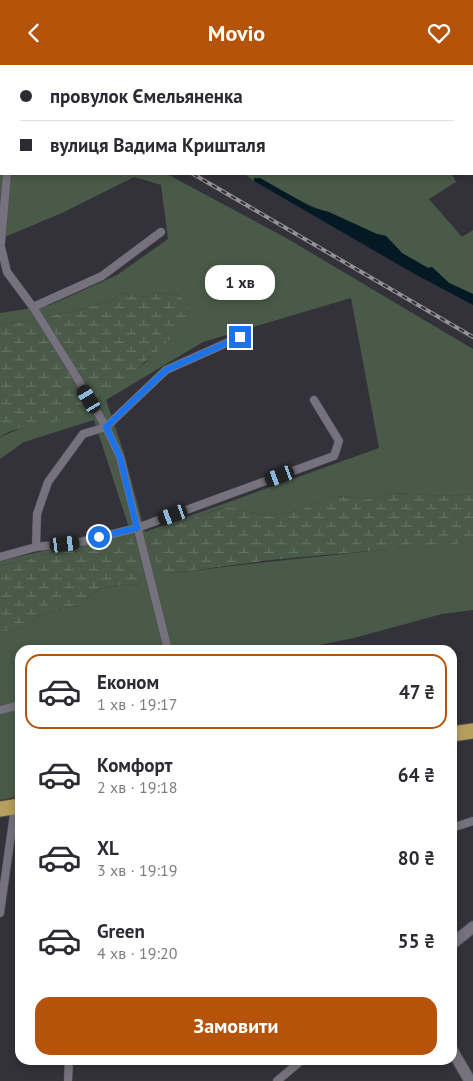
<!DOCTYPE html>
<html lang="uk">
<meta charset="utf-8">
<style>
body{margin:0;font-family:"PT Sans",sans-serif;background:#f7f7f7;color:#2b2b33;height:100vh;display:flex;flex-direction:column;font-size:19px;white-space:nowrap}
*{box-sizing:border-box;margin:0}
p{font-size:16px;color:#7c7c81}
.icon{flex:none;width:28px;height:28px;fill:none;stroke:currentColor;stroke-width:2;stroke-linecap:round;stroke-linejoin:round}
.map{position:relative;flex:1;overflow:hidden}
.panel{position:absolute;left:15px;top:580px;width:442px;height:420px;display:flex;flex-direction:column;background:#fff;border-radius:15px;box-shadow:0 2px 8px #0003}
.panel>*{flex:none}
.hud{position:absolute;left:0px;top:0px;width:474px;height:110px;box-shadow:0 2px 8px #0003;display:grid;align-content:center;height:110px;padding:0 20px;background:#fff}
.end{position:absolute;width:22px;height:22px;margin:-11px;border:6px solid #1a73e8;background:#fff;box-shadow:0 0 0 2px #fff}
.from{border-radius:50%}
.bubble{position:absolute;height:35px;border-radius:15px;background:#fff;box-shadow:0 2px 8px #0003;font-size:16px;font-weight:800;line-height:35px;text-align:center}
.car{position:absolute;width:15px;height:30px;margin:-15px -8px;border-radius:6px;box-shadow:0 0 4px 1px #0007;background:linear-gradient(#222 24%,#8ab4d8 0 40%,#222 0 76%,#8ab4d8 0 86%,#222 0)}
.hud b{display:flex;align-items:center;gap:18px;height:48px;font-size:19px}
.hud b+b{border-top:1px solid #e1e1e2}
.hud i{width:12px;height:12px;background:#2b2b33}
ul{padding:9px 0 0;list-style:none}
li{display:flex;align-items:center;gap:15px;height:75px;margin:0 10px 8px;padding:0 10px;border:2px solid transparent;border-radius:15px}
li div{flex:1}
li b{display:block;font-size:19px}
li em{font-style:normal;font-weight:800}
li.current{border-color:#b45309}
li>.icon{width:45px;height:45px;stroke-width:1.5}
.action{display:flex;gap:10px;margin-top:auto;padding:10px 20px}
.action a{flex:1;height:58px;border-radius:15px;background:#b45309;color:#fff;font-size:20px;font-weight:800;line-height:58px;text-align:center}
header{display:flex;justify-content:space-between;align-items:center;height:65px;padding:0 20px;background:#b45309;color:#fff;font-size:22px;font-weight:800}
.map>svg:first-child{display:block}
.green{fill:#495a48;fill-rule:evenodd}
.wetland{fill:url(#wetland-marsh)}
.water{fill:#031923}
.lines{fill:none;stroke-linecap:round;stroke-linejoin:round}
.stream{stroke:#031923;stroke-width:2}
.street-casing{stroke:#4f4c54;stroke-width:9}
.secondary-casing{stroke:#4f4c54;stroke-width:13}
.highway-casing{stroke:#4f4c54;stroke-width:17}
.street{stroke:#75727d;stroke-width:8}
.secondary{stroke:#75727d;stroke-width:11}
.highway{stroke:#b59f5c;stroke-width:15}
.rail-casing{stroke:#939199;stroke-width:4}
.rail{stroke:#33313a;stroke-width:2;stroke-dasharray:5.5;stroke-linecap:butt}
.route{stroke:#1a73e8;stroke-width:6}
</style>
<header><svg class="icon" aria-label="back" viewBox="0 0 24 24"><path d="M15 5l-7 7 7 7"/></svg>Movio<svg class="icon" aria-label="heart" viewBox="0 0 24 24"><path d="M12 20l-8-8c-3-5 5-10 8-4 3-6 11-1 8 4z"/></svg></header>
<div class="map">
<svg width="473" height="1016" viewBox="0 0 473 1016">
<defs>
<pattern id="wetland-marsh" width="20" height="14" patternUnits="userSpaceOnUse" patternTransform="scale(1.25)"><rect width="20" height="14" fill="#495a48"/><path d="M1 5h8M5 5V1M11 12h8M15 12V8" fill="none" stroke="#647263"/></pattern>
</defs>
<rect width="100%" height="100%" fill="#33313a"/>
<path class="green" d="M321 0H473V49L472 1H320Z
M0 19 1 109H167L288 174 473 284V429L451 431 393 428 371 434 353 432 332 431 298 446 269 451 234 443H222L167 462 152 468 148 473 160 509H167C241 499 315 492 390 484 417 480 445 481 473 476V545L442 549 354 573 294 585H20V731L0 735V567L23 563 42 550 61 543 79 541 98 524 124 519 140 521 131 468 0 501V496L130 466 94 355 24 377 0 394V372L24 362 62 354 101 332 145 298 161 281 190 242 180 231 159 228 145 232 123 228 110 236 71 247 55 249 25 256 0 259V248L50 240 117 210 168 174 161 120 134 112 62 148 0 174ZM351 233 379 383 145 467 124 388 106 335 203 277Z
M244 109H452L456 117 429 134 462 172 473 165V229L449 218 432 202 428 203 402 188 386 171 377 169C338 152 297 137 260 113H255L254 116Z"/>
<path class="wetland" d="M58 0H321L60 1Z
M123 228 145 232 159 228 180 231 190 242V255C154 288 108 337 63 354 43 362 18 359 0 372V259L25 256 55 249 71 247 110 236Z
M393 428 451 431 473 429V476L454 479 391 484 270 495 167 509H160L148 473 152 468 167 462 223 443H234L269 451 298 446 332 431 353 432 371 434Z
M131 468 144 519 140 521 124 519 98 524 79 541 61 543 42 550 23 563 0 567V501Z"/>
<path class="water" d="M254 113H260L311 142 329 147 377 169 386 171 402 188 428 203 432 202 449 218 473 229V240L413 208 254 116Z"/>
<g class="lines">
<path class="stream" d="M62 0 64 1"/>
<defs>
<path id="street" d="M0 36 1 41
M472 102H473
M0 178 7 207 33 242 73 306 106 362 120 392 168 585
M1 178 7 109
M33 242 102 211 161 167
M36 482 37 449 48 417 83 369 106 362 166 305 240 272
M0 492 36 482 80 477 137 463 334 391 339 376 314 335
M0 645 20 640
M452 763 473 756
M0 848 15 742
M68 1016 69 995
M277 1016 302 995"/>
<path id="secondary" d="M452 879 473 862
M452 985 470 1016"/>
<path id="highway" d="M452 669 473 666
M0 744 20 741"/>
</defs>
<use href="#street" class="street-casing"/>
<use href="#secondary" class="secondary-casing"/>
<use href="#highway" class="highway-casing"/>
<use href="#street" class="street"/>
<use href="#secondary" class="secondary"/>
<use href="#highway" class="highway"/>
<defs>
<path id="rail" d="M6 0 9 1
M17 0 19 1
M193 109 473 272"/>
</defs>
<use href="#rail" class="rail-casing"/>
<use href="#rail" class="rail"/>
</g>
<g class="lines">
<path class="route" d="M99 472 137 463 120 392 106 362 166 305 240 272"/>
</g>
</svg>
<i class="end from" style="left:99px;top:472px"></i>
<i class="end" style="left:240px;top:272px"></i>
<div class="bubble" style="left:205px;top:200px;width:70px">1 хв</div>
<i class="car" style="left:89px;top:334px;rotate:329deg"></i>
<i class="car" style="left:280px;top:411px;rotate:250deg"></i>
<i class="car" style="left:173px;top:450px;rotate:250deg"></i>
<i class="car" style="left:65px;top:479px;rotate:83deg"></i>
<div class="hud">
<b><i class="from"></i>провулок Ємельяненка</b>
<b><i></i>вулиця Вадима Кришталя</b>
</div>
<section class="panel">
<ul>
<li class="current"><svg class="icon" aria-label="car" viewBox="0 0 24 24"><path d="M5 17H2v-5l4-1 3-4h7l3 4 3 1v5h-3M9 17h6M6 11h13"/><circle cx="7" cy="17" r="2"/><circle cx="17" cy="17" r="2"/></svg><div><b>Економ</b><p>1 хв · 19:17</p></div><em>47 ₴</em></li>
<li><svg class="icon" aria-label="car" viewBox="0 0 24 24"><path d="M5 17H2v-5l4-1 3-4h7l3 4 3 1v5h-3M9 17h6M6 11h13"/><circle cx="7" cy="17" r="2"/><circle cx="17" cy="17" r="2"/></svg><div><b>Комфорт</b><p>2 хв · 19:18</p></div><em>64 ₴</em></li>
<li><svg class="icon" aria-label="car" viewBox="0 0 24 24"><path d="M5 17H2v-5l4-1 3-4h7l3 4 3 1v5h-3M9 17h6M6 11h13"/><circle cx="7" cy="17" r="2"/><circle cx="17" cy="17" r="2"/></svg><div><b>XL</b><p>3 хв · 19:19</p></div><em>80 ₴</em></li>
<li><svg class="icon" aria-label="car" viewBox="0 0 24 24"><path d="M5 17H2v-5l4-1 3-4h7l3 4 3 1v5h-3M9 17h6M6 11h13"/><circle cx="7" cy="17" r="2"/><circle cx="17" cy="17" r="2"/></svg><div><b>Green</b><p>4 хв · 19:20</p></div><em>55 ₴</em></li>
</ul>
<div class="action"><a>Замовити</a></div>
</section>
</div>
